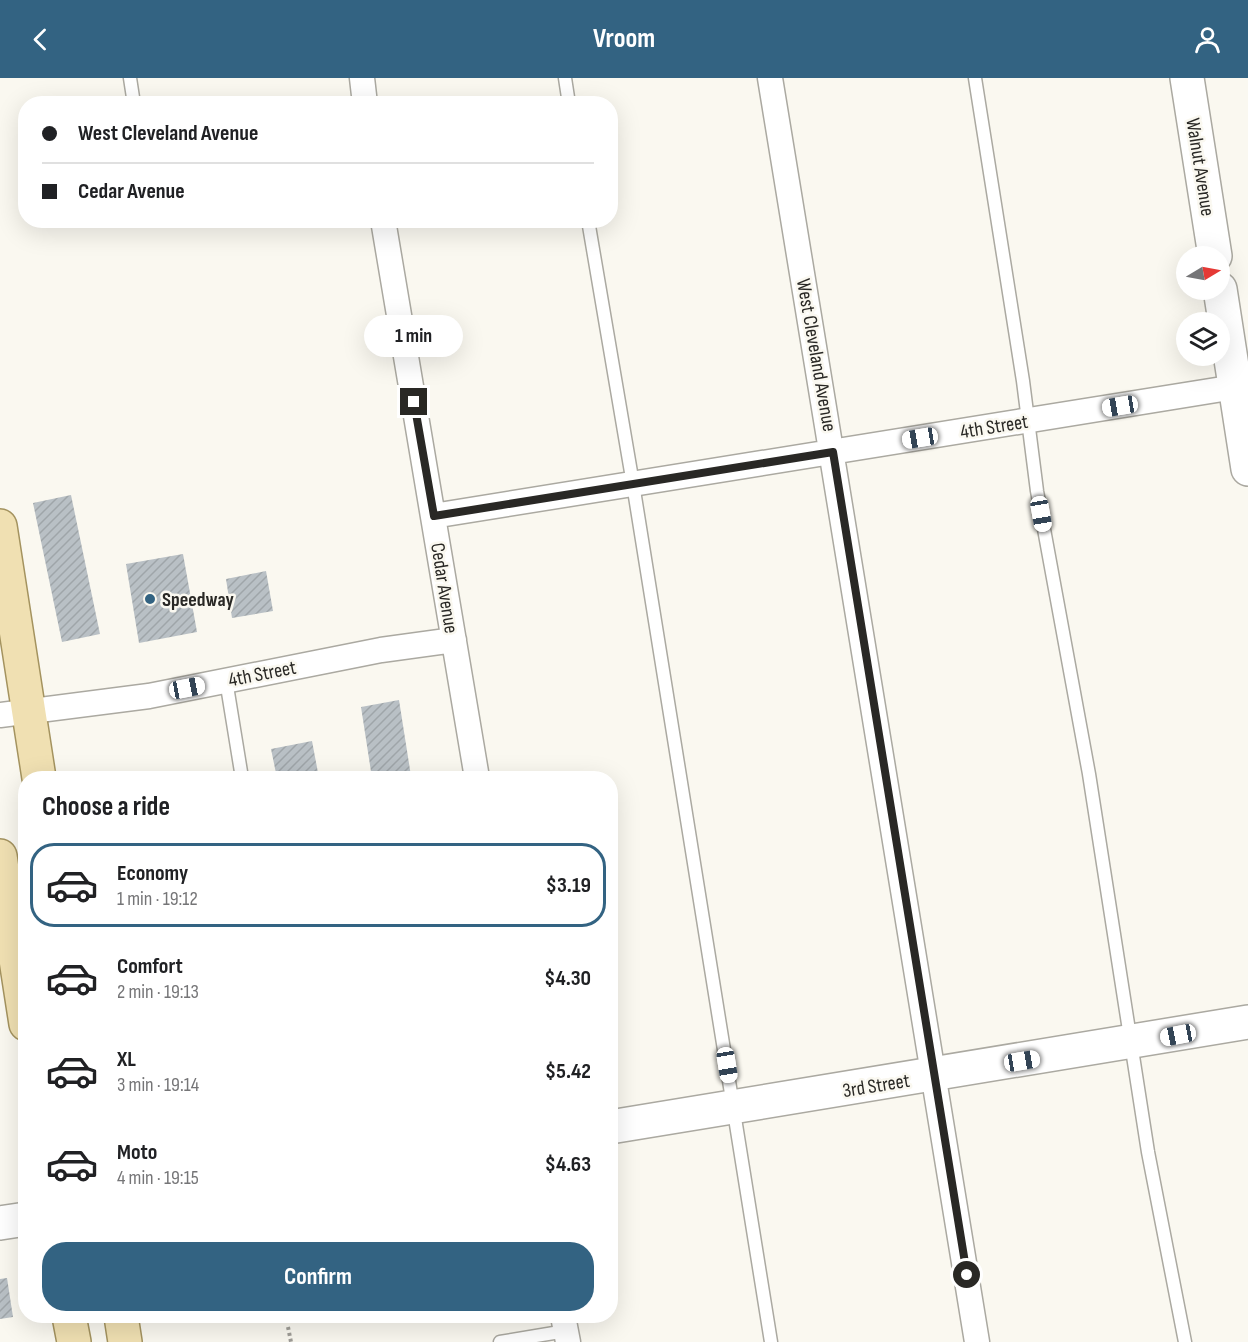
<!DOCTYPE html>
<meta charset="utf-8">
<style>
body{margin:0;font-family:"Sofia Sans Condensed",sans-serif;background:#f2f2f2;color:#202124;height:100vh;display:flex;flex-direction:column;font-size:22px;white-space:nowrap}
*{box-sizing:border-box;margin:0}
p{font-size:20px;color:#757577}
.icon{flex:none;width:33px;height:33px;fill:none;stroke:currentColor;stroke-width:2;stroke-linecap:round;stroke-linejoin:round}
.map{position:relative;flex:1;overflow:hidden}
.side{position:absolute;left:18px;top:693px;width:600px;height:552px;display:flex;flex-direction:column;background:#fff;border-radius:24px;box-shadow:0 6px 24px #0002}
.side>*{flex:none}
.banner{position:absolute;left:18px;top:18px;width:600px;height:132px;border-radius:24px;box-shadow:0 6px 24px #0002;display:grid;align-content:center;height:132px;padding:0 24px;background:#fff}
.needle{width:39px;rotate:80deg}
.fabs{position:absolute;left:1176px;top:168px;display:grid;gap:12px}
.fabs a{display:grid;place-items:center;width:54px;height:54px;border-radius:50%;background:#fff;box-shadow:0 6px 24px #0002;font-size:30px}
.end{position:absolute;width:27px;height:27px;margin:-14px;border:8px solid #292825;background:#fff;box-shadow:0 0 0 3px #fff}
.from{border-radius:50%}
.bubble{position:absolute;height:42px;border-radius:21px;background:#fff;box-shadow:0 6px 24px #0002;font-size:20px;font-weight:700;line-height:42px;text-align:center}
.car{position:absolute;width:18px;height:36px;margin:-18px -9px;border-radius:8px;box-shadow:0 0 4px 2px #0007;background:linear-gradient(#fff 24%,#345 0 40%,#fff 0 76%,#345 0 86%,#fff 0)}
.banner b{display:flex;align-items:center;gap:21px;height:57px;font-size:22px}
.banner b+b{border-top:2px solid #e0e0e0}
.banner i{width:15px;height:15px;background:#202124}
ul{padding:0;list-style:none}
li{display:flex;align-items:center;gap:18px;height:84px;margin:0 12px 9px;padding:0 12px;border:3px solid transparent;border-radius:24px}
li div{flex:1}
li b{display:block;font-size:22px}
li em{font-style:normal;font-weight:700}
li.active{border-color:#336382}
li>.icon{width:54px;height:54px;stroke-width:1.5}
h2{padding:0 24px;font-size:27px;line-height:72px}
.button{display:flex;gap:12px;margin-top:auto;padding:12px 24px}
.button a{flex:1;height:69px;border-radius:24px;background:#336382;color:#fff;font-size:24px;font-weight:700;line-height:69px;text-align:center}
header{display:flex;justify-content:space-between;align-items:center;height:78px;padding:0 24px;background:#336382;color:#fff;font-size:27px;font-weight:700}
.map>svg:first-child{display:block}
.building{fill:url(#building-hatch)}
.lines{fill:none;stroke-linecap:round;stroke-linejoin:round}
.lane-casing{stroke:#aba9a1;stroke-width:15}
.street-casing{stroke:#aba9a1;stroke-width:27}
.secondary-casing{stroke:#aba9a1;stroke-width:36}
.primary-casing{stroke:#a4935f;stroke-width:36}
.path{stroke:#9f9d97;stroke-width:4;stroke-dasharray:3 3;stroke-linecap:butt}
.lane{stroke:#fff;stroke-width:12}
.street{stroke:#fff;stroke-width:24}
.secondary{stroke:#fff;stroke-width:33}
.primary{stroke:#f0e0b2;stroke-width:33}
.route{stroke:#292825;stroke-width:8}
.poi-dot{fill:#336382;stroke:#faf8f0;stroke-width:2}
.labels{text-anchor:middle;stroke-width:5;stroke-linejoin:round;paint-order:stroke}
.street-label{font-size:20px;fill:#292825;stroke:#faf8f0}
.poi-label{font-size:20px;font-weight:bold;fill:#292825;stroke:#faf8f0;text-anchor:start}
</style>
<header><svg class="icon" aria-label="back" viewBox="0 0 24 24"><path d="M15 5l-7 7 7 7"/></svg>Vroom<svg class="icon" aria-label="person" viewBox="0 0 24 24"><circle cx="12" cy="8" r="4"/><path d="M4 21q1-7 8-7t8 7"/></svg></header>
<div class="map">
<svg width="1248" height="1264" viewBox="0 0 1248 1264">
<defs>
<pattern id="building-hatch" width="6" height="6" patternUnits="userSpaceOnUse" patternTransform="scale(1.5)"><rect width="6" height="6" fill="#b9c0c5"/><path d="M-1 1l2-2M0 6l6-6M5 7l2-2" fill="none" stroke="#9fa5a9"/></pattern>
</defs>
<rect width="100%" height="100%" fill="#faf8f0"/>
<path class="building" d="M71 417 100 556 62 564 33 425Z
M183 476 197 554 139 565 126 486Z
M266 493 273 533 232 540 226 501Z
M399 622 411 698 372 700 361 629Z
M312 663 319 700H277L271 671Z
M141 693 142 700H103V699Z
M7 1200 13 1239 0 1241V1201Z"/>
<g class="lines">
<defs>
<path id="lane" d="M130 0 134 26
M565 0 569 26
M975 0 1023 303 1037 413 1089 696 1148 1074 1185 1264
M588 142 633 406 771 1264
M226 602 242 700
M500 1264 566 1253"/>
<path id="street" d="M362 0 365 26
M770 0 977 1264
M383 142 477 700
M433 438 1235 309
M0 637 149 618 381 572 454 562
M563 1238 568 1264"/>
<path id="secondary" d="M1187 0 1215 178
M1220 211 1248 391
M610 1049 1248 944
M0 1145 26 1141"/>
<path id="primary" d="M0 448 39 700
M0 778 26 946
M69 1238 74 1264
M121 1238 125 1264"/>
</defs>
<use href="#lane" class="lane-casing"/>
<use href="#street" class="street-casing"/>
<use href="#secondary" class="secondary-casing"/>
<use href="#primary" class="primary-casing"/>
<path class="path" d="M288 1249 291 1264"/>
<use href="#lane" class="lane"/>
<use href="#street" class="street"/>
<use href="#secondary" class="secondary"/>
<use href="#primary" class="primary"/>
</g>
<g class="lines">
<path class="route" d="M414 324 434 438 833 374 967 1197"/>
</g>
<circle class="poi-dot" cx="150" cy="521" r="6"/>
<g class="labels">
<g class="street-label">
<text transform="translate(1201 89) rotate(81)" y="7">Walnut Avenue</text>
<text transform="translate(817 277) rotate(80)" y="7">West Cleveland Avenue</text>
<text transform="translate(994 348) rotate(-9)" y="7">4th Street</text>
<text transform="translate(445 510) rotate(81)" y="7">Cedar Avenue</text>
<text transform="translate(262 595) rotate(-11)" y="7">4th Street</text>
<text transform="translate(876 1007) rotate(-9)" y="7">3rd Street</text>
</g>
<g class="poi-label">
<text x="162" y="528">Speedway</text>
</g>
</g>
</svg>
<div class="fabs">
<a><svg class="needle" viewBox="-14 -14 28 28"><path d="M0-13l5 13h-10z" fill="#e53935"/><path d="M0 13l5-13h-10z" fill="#757577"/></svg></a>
<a><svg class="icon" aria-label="layers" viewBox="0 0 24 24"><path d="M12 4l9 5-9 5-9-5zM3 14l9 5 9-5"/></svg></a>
</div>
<i class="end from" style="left:967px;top:1197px"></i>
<i class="end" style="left:414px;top:324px"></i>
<div class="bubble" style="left:364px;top:237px;width:99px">1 min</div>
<i class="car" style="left:1120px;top:328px;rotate:261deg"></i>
<i class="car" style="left:920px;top:360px;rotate:261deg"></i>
<i class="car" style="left:1041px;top:436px;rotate:170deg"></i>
<i class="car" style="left:187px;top:610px;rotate:79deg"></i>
<i class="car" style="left:1178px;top:957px;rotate:259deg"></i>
<i class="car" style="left:1022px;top:983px;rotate:81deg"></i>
<i class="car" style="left:727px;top:987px;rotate:171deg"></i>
<div class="banner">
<b><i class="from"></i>West Cleveland Avenue</b>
<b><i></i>Cedar Avenue</b>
</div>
<section class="side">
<h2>Choose a ride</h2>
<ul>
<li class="active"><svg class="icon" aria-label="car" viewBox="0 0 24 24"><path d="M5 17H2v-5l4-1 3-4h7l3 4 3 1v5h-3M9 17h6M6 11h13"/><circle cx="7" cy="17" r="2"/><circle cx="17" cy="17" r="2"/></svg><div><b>Economy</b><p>1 min · 19:12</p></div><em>$3.19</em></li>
<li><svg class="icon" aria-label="car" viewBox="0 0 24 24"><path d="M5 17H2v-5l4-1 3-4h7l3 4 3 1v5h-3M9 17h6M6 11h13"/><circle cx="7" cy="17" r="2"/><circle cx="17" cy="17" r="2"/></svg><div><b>Comfort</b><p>2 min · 19:13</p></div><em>$4.30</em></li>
<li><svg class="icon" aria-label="car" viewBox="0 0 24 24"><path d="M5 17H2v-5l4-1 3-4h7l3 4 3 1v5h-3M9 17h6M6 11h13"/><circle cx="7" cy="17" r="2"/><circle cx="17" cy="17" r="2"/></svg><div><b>XL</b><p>3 min · 19:14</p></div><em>$5.42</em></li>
<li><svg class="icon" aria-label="car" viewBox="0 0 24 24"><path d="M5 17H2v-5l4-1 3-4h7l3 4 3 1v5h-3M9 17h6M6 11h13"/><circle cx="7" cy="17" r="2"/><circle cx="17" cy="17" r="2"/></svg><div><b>Moto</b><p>4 min · 19:15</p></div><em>$4.63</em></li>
</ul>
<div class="button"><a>Confirm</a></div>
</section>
</div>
